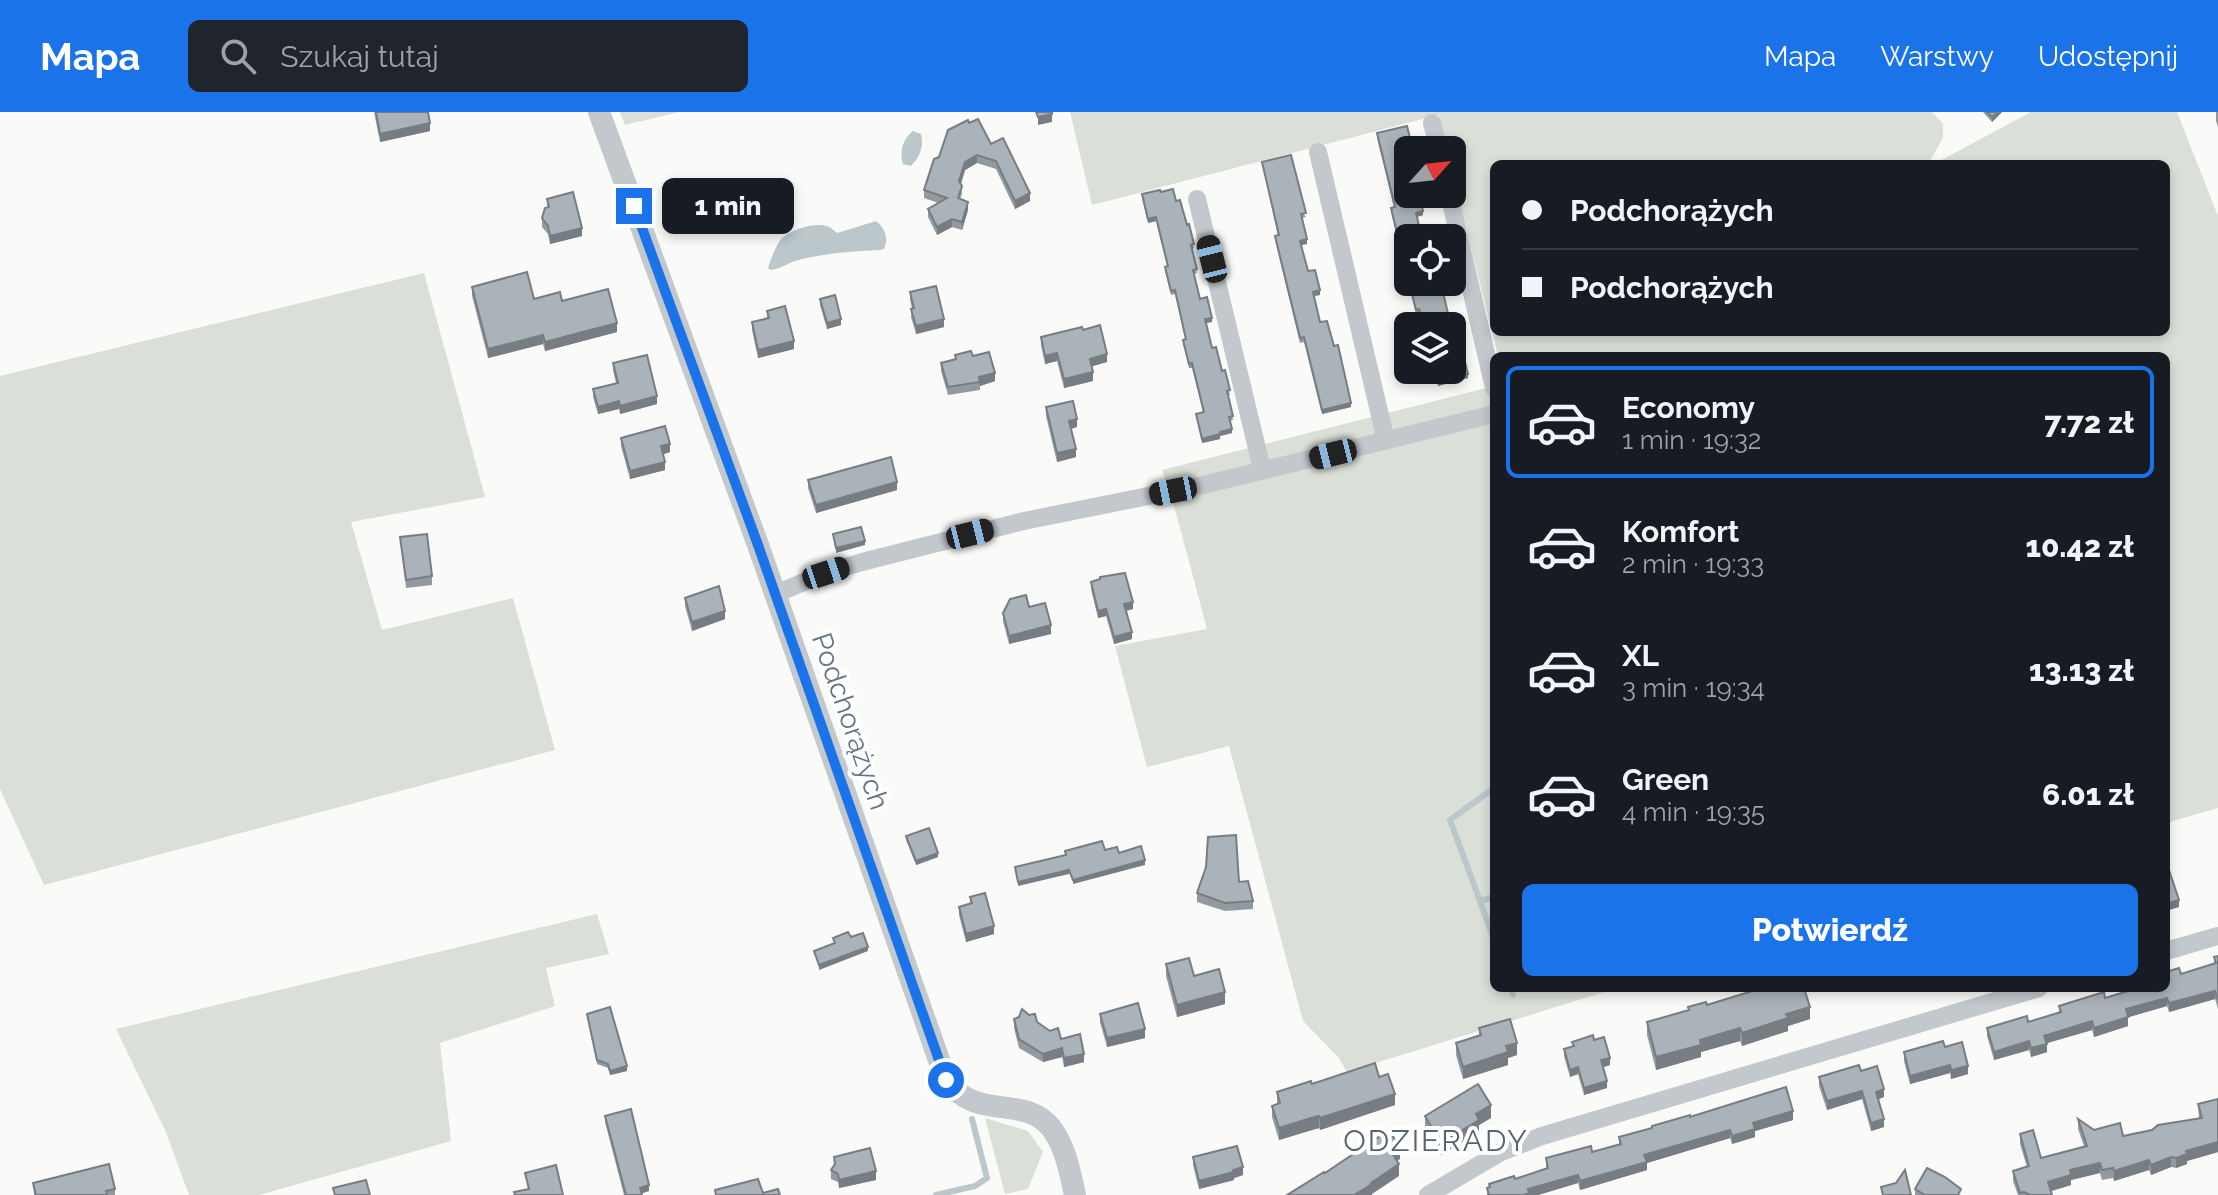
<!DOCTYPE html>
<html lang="pl">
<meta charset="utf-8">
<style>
body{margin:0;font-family:Raleway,sans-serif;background:#20242c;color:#f1f3f6;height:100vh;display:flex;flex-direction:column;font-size:30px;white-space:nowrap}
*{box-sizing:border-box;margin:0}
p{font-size:26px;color:#9ea1a6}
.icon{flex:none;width:44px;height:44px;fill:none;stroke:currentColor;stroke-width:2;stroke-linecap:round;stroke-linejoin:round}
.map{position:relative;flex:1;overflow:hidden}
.panel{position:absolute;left:1490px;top:240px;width:680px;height:640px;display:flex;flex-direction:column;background:#171b24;border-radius:12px;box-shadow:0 4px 12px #0003}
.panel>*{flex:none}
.top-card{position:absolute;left:1490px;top:48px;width:680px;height:176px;border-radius:12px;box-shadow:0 4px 12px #0003;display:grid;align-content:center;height:176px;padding:0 32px;background:#171b24}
.needle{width:52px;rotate:63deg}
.buttons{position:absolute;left:1394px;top:24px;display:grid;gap:16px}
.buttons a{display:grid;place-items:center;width:72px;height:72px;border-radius:12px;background:#171b24;box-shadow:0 4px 12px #0003;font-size:40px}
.end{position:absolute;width:36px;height:36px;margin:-18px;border:10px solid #1a73e8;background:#fff;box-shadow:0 0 0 4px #fff}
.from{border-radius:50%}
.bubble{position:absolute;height:56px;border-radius:12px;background:#171b24;box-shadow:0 4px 12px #0003;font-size:26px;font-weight:800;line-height:56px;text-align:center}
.car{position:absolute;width:24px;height:48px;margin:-24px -12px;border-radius:10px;box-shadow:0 0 6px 2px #0007;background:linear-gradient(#222 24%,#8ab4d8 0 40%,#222 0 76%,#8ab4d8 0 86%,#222 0)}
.top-card b{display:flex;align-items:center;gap:28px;height:76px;font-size:30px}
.top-card b+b{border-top:2px solid #363941}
.top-card i{width:20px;height:20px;background:#f1f3f6}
ul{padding:14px 0 0;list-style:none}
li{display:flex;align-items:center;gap:24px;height:112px;margin:0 16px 12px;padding:0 16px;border:4px solid transparent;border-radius:12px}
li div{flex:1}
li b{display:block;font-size:30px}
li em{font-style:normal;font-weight:800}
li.selected{border-color:#1a73e8}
li>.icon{width:72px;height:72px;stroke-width:1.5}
.primary-button{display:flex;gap:16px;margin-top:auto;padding:16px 32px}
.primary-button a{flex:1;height:92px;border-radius:12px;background:#1a73e8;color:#fff;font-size:32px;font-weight:800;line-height:92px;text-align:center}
header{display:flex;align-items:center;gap:48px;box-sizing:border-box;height:112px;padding:0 40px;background:#1a73e8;color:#fff}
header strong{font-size:38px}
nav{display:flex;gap:44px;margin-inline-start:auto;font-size:28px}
.search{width:560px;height:72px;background:#20242c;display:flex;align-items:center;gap:20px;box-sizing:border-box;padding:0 28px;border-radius:12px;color:#9ea1a6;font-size:30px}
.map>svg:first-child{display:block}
.green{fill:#dadfd7}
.water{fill:#bbc7cb}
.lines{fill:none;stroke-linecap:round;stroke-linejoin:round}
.stream{stroke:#bbc7cb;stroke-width:6}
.minor{stroke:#c3c8cc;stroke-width:18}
.tertiary{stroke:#c3c8cc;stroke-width:22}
.wall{fill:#929a9f}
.shaded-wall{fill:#777d82}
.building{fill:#aab3b9;stroke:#777d82;stroke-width:2}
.route{stroke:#1a73e8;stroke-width:10}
.labels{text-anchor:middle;stroke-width:8;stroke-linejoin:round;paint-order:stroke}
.street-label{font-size:28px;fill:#657683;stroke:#fff}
.neighbourhood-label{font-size:30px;letter-spacing:2px;fill:#57646e;stroke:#fff}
</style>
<header>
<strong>Mapa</strong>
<div class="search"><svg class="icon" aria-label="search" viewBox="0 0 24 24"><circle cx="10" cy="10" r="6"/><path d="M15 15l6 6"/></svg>Szukaj tutaj</div>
<nav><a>Mapa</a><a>Warstwy</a><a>Udostępnij</a></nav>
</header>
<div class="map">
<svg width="2218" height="1083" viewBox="0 0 2218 1083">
<rect width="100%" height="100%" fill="#fafaf8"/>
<path class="green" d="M620 0H679L625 13Z
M1070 0H1932L1943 12V26L1928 52H1494V220H2166V52H1934L2031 0H2177L2218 104V696L2166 711V244H1498L1452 59V38H1447L1438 3 1092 93Z
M424 161 485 385 351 410 382 518 513 486 555 638 44 773 0 677V264Z
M1494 274V876H1617L1347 960 1338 945 1303 909 1229 634 1147 655 1115 534 1207 517 1176 401 1162 358Z
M597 802 609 842 546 856 555 894 440 931 451 1029 259 1083H189L165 1018 116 917Z
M985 1006 1028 1019 1043 1040 1028 1077 1005 1082Z"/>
<path class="water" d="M913 19 921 22C924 34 920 45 911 54L903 52C899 39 903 27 913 19Z
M876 109C885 116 889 126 884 137L880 138C854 139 828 141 802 147 791 149 783 156 771 158L768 156C770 149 777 131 782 126 791 118 814 110 826 114 831 115 833 118 837 121Z"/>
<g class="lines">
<path class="stream" d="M1494 785 1480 789 1494 828
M1480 789 1450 708 1494 676
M1511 876 1513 883
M936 1083 975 1074 987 1066 972 1007"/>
<path class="minor" d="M1432 11 1439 38
M1318 40 1386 329
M1449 82 1494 276
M1197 87 1262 357
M775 482 826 461 862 450 1024 409 1203 373 1494 302
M2166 839 2218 824
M1428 1083 1501 1040 1542 1024 2039 876"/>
<path class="tertiary" d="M599 0 758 433 946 968C978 1011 1025 981 1052 1017 1066 1036 1070 1061 1075 1083"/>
</g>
<path class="wall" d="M374 0H428L430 19 380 30Z
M1983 0H2002L1992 10Z
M2216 0H2218V15L2216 9Z
M969 11 991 32 1030 89 1015 97 996 57 977 51 965 58 961 72 962 82 960 87 968 98 962 118 952 115 937 123 928 105V97L938 91 924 86V78L939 45Z
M1407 14 1413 38H1408V82H1419L1423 99V103L1417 105 1422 126H1408V170H1432L1436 182 1443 180 1449 206 1454 205 1468 262V266L1438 274 1434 258H1452V214H1423L1419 201 1416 202 1391 100V96L1394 95 1377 26V21Z
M1262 50 1306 105 1302 106 1307 132 1301 133 1308 159 1320 183 1314 184 1320 210 1351 295 1322 302 1304 230 1300 231 1275 128V124H1278Z
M1161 80 1176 89 1187 113 1194 136 1192 137 1197 161 1194 162 1200 187 1212 210 1206 211 1212 236 1222 259 1230 283H1228L1233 308 1230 309 1232 321 1220 324V327L1202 331 1196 302 1203 300 1192 256H1189L1183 232V228L1185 227 1175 182 1171 183 1165 159V155L1167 154 1156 109 1148 111 1142 86V82Z
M547 87 582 124 550 132 548 122 542 115V106L547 95Z
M472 175 534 187 562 189 617 220 545 239 543 232 488 246 472 184Z
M910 180 944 215 916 222 911 205 912 196 910 188Z
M820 187 841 213 827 217 820 193Z
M767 199 794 237 758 246 752 218V210L767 206Z
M1083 218 1107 250 1092 254 1093 269 1064 276 1057 249 1045 252 1041 233V225Z
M955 243 973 244 995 269 980 274V278L948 283 941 259V251L955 247Z
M613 251 657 292 620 302 619 297 598 302 593 285V277L616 271 613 258Z
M1046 295 1077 315 1071 317 1076 345 1057 350 1046 304Z
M621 326 670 340 663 342 665 358 630 367 621 334Z
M808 368 897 378 816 401 808 376Z
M400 425 432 464V473L406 476Z
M1091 470 1133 497 1126 499 1132 527 1114 532 1106 504 1098 506 1091 477Z
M685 486 725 507 692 519 685 494Z
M1029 495 1051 522 1009 532 1003 509V501Z
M906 724 938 745 916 753 906 728Z
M1239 770 1253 789V797L1225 799 1197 790V781Z
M970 785 994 822 966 830 959 803V795L970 791Z
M2218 844V897L2215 887 2169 900 2167 894 2128 905V914L2094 925 2092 918 2047 931V940L2031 945 2029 938 1994 948 1987 924V916L2028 910 2059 901V894L2105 886 2136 876H2166L2181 862 2214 852V845Z
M1166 852 1194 864 1225 892 1177 905 1166 864Z
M1707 893 1810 907 1788 914V919L1742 934 1740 929 1701 940V945L1656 958 1647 923V910L1688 899V895Z
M587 902 627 959 610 963 608 956 597 952Z
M1100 902 1145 926 1107 935 1100 910Z
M1014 907 1037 910 1061 927 1084 950 1064 955 1062 945 1043 950 1019 936 1014 916Z
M1479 916 1517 943 1508 946V953L1463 967 1456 943V931L1479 923Z
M1594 928 1610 953 1603 955 1607 976 1584 983 1578 962 1570 965 1564 944V937L1572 935V930Z
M1945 935 1968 962 1951 967 1950 961 1910 972 1904 949V940Z
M1861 959 1884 985 1879 987 1884 1015 1871 1019 1862 987 1827 998 1819 974V965Z
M1379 965 1395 993 1320 1018 1319 1016 1311 1018 1279 1028 1272 1005V994L1277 992V980L1312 972Z
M2218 987V1040L2187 1049V1052L2176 1056 2171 1055 2151 1063 2149 1058 2114 1069 2113 1066 2102 1068 2100 1061 2071 1068V1073L2051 1079 2052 1083H2018L2013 1069V1059L2027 1055 2020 1032V1022L2041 1046 2084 1034 2078 1017V1007L2094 1018 2123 1024 2199 1007 2198 992Z
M605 1004 649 1079 641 1081 642 1083H624L605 1010Z
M1425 1004 1491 1006 1479 1013V1020L1441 1043 1425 1017Z
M1690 1005 1793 1008 1755 1019V1025L1732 1032 1730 1026 1647 1051V1058L1580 1078 1578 1071 1538 1083H1487V1076L1489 1075V1072L1515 1067 1546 1057V1046L1592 1040 1619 1032V1025Z
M834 1045 876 1068 839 1076 838 1070 831 1067V1058L834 1054Z
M1193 1045 1243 1063 1234 1066V1068L1199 1077 1193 1053Z
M33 1071 115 1077V1083H34Z
M1915 1077 1961 1083H1915Z"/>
<path class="shaded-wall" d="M1998 0H2002L1992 10V5Z
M1052 2V10L1038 13V5Z
M430 11V19L380 30V22Z
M977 43V51L965 58 959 77V69L965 50Z
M1030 81V89L1015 97V89Z
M968 90V98L962 118V110Z
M1423 99V103L1416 105V101Z
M1156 105V109L1148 111V107Z
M952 107V115L937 123V115Z
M582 116V124L550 132V124Z
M1307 127V132L1300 133V129Z
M1320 178V183L1313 184V180Z
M1212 206V210L1205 211V207Z
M841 207V213L827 217V211Z
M944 207V215L916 222V214Z
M617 211V220L545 239V230Z
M543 223V232L488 246V237Z
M794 229V237L758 246V238Z
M1057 241V249L1045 252V244Z
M1107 242V250L1090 255V247Z
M1093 260V269L1064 276V267Z
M995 261V269L980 274 979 265Z
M1468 262V266L1438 274V269Z
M657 284V292L620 302V294Z
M619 289V297L598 302V295Z
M1351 291V295L1322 302V298Z
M1077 307V315L1069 317V309Z
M1232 317V321L1220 324V327L1202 331V327L1220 320Z
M670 332V340L661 343V334Z
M1076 337V345L1057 350V341Z
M665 350V358L630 367V359Z
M897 370V378L816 401V393Z
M865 429V433L836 441V436Z
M1133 490V497L1124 499V492Z
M1106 497V504L1098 506V499Z
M725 499V507L692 519V510Z
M1051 513V522L1009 532V524Z
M1132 520V527L1114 532V525Z
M938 741V745L916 753V749Z
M1145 748V753L1073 772V768Z
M1069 758V762L1018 774V770Z
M2179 788V795L2166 799V792Z
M994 814V822L966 830V822Z
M868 835V839L819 858V853Z
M2215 879V887L2169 900V891Z
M1225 880V892L1177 905V893Z
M2167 886V894L2126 906V897Z
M1810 895V907L1788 914V919L1742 934V921L1786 902Z
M2128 905V914L2094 925V916Z
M2092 909V918L2044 932V924Z
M1740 916V929L1701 940V945L1656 958V945L1700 928Z
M1145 917V926L1107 935V926Z
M2029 929V938L1994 948V940Z
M1517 931V943L1508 946V953L1463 967V955L1506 934Z
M2047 932V940L2031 945V936Z
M1062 936V945L1043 950V942Z
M1084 942V950L1064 955V946Z
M1610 946V953L1601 956V948Z
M1950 953V961L1910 972V964Z
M627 954V959L610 963V959Z
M1968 954V962L1951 967V958Z
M1578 955V962L1570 965V958Z
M1607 969V976L1584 983V976Z
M1884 977V985L1876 988V980Z
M1862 979V987L1827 998V989Z
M1395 982V993L1320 1018V1006Z
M1491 993V1006L1479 1013V1020L1441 1043V1031L1476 1002Z
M1793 999V1008L1755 1019V1025L1732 1032V1024L1753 1011Z
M1319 1004V1016L1279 1028V1016Z
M1884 1007V1015L1871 1019V1011Z
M1730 1018V1026L1647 1051V1058L1580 1078V1069L1644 1043Z
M2218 1030V1040L2187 1049V1052L2176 1056V1046L2186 1039Z
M1400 1036V1047L1392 1052V1041Z
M2171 1045V1055L2151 1063V1053Z
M2149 1048V1058L2114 1069V1059Z
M2100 1051V1061L2071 1068V1073L2048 1080V1070L2070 1058Z
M1399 1052V1064L1372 1082V1083H1354Z
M1243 1055V1063L1234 1066V1068L1199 1077V1069Z
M876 1059V1068L839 1076V1068Z
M1578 1063V1071L1538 1083H1524L1528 1077Z
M649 1073V1079L640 1082V1076Z"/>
<path class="building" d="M376 0H428L430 11 380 22Z
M1036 0H1052V2L1038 5Z
M1987 0H1998L1992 5Z
M978 7 991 32 1003 26 1030 81 1015 89 996 49 977 43 965 50 959 69 962 74 958 86 968 90 962 110 952 107 937 115 928 97 947 86 924 78 934 47 939 45 948 18 968 8 969 11Z
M1407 14 1413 38H1408V82H1419L1423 99 1416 101 1422 126H1408V166L1391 96 1395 95 1377 21Z
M1291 43 1306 101 1301 102 1307 127 1300 129 1308 159 1315 158 1320 178 1313 180 1320 210 1327 209 1334 234 1338 233 1351 291 1322 298 1304 225 1300 226 1275 124 1279 123 1262 50Z
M1173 77 1176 89 1180 88 1187 113 1189 112 1194 132 1191 133 1197 157 1193 158 1200 187 1207 185 1212 206 1205 207 1212 236 1216 235 1222 259 1225 258 1230 278 1227 279 1233 304 1229 305 1232 317 1220 320V322L1202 327 1196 302 1204 300 1192 251 1189 252 1183 228 1186 227 1175 178 1171 179 1165 155 1168 154 1156 105 1148 107 1142 82 1160 78 1161 80Z
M573 80 582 116 550 124 548 114 542 106 545 96 549 95 547 87Z
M527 160 534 187 560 180 562 189 608 177 617 211 545 230 543 223 488 237 472 175Z
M1409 170H1432L1436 182 1443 180 1449 206 1454 205 1468 262 1438 269 1435 258H1452V214H1424L1419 197 1416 198Z
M936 174 944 207 916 214 911 197 914 196 910 180Z
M835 183 841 207 827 211 820 187Z
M785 194 794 229 758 238 752 210 769 206 767 199Z
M1100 213 1107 242 1090 247 1093 260 1064 267 1057 241 1045 244 1041 225 1082 215 1083 218Z
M971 239 973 244 989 240 995 261 979 265 980 270 948 275 941 251 956 247 955 243Z
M647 243 657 284 620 294 619 289 598 295 593 277 618 271 613 251Z
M1073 289 1077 307 1069 309 1076 337 1057 341 1046 295Z
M665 314 670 332 661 334 665 350 630 359 621 326Z
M891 345 897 370 816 393 808 368Z
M861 415 865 429 836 436 833 422Z
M427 422 432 464 406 468 400 425Z
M1125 461 1133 490 1124 492 1132 520 1114 525 1106 497 1098 499 1091 470 1100 467V465Z
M719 474 725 499 692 510 685 486Z
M1026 483 1029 495 1045 491 1051 513 1009 524 1003 501 1010 487Z
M929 716 938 741 916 749 906 724Z
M1236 723 1239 770 1248 769 1253 789 1225 791 1197 781 1206 755 1208 725Z
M1102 729 1105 738 1117 735 1119 741 1141 734 1145 748 1073 768 1069 758 1018 770 1015 755 1066 743 1065 739Z
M2166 749 2179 788 2166 792Z
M985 781 994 814 966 822 959 795 972 791 970 785Z
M848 820 851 825 863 821 868 835 819 853 814 839 835 831 833 826Z
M2218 844V888L2215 879 2169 891 2167 886 2126 897 2128 905 2094 916 2092 909 2044 924 2047 932 2031 936 2029 929 1994 940 1987 916 2027 904 2028 910 2061 900 2059 894 2104 880 2105 886 2138 876H2166V860L2179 856 2181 862 2216 851 2214 845Z
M1189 846 1194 864 1219 857 1225 880 1177 893 1166 852Z
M1762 876H1804L1810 895 1786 902 1788 906 1742 921 1740 916 1700 928 1701 933 1656 945 1647 910 1689 898 1688 895 1706 890 1707 893Z
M1138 891 1145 917 1107 926 1100 902Z
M610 895 627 954 610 959 608 952 597 948 587 902Z
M1022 897 1029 903 1035 902 1037 910 1050 919 1058 916 1061 927 1080 922 1084 942 1064 946 1062 936 1043 942 1019 927 1014 907 1019 905Z
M1510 907 1517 931 1506 934 1508 940 1463 955 1456 931 1481 923 1479 916Z
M1593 923 1594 928 1604 925 1610 946 1601 948 1607 969 1584 976 1578 955 1570 958 1564 937 1574 934 1572 930Z
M1943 929 1945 935 1962 930 1968 954 1951 958 1950 953 1910 964 1904 940Z
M1375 951 1379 965 1388 962 1395 982 1320 1006 1319 1004 1311 1006 1279 1016 1272 994 1280 991 1277 980 1311 969 1312 972Z
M1859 953 1861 959 1877 954 1884 977 1876 980 1884 1007 1871 1011 1862 979 1827 989 1819 965Z
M1478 972 1491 993 1476 1002 1479 1008 1441 1031 1425 1004Z
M1786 975 1793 999 1753 1011 1755 1017 1732 1024 1730 1018 1644 1043 1647 1050 1580 1069 1578 1063 1528 1077 1529 1081 1524 1083H1489L1487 1076 1490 1075 1489 1072 1514 1064 1515 1067 1548 1056 1546 1046 1591 1034 1592 1040 1621 1032 1619 1025 1652 1016V1014L1690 1003V1005Z
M2218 987V1030L2186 1039 2187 1042 2176 1046 2171 1045 2151 1053 2149 1048 2114 1059 2113 1056 2102 1058 2100 1051 2070 1058 2071 1063 2048 1070 2052 1083H2030L2024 1080 2020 1081 2013 1059 2029 1054 2020 1022 2033 1018 2041 1046 2087 1034 2078 1007 2094 1018 2120 1011 2123 1024 2152 1018 2158 1013 2202 1006 2198 992Z
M631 997 649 1073 640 1076 642 1083H626L605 1004Z
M1389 1018 1400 1036 1392 1041 1399 1052 1371 1071 1372 1072 1354 1083H1287L1324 1060 1325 1061Z
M1237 1034 1243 1055 1233 1058 1234 1060 1199 1069 1193 1045Z
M870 1036 876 1059 839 1068 838 1062 831 1058 835 1052 834 1045Z
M109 1052 115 1077 106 1079 107 1083H36L33 1071Z
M556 1053 563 1083H515L514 1080 529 1077 525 1061Z
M1927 1056 1945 1065 1961 1077 1958 1083H1925L1915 1077Z
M1905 1058 1911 1083H1883L1881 1075 1896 1071Z
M758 1067 763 1081 778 1077 780 1083H716L715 1078Z
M366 1068 370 1083H335L333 1076Z"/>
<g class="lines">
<path class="route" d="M634 94 758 433 946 968"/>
</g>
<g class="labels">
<g class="street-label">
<text transform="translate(851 609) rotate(71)" y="10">Podchorążych</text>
</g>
<g class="neighbourhood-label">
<text x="1436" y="1039">ODZIERADY</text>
</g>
</g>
</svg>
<div class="buttons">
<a><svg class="needle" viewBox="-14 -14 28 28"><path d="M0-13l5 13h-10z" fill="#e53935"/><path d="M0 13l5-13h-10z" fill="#9ea1a6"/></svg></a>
<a><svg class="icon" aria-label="locate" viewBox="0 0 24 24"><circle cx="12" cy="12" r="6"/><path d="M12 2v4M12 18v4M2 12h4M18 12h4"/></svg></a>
<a><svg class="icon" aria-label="layers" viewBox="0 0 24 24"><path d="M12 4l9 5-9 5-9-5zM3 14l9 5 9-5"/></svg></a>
</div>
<i class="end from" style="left:946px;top:968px"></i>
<i class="end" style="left:634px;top:94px"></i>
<div class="bubble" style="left:662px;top:66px;width:132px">1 min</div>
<i class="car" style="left:1212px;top:147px;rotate:346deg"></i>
<i class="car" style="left:1333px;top:342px;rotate:256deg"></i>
<i class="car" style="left:1173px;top:379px;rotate:259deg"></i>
<i class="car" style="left:970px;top:422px;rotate:76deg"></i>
<i class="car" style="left:826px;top:461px;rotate:72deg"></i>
<div class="top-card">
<b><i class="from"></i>Podchorążych</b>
<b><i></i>Podchorążych</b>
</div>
<section class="panel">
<ul>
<li class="selected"><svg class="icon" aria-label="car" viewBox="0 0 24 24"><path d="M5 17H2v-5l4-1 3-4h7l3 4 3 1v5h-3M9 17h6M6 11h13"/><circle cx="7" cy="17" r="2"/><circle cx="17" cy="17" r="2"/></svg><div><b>Economy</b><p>1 min · 19:32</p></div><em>7.72 zł</em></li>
<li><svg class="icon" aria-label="car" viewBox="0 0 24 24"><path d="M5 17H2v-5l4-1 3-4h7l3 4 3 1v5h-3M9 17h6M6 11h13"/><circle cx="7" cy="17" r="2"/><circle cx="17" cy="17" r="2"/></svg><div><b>Komfort</b><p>2 min · 19:33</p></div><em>10.42 zł</em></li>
<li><svg class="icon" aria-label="car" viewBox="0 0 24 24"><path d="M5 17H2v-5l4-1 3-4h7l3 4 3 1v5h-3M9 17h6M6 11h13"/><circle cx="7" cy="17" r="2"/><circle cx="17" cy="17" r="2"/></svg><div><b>XL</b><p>3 min · 19:34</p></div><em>13.13 zł</em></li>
<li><svg class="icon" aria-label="car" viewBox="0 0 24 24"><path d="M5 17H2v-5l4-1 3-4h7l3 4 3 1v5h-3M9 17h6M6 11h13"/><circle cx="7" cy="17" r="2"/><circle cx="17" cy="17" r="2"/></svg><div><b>Green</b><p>4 min · 19:35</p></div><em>6.01 zł</em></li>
</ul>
<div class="primary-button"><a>Potwierdź</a></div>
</section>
</div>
